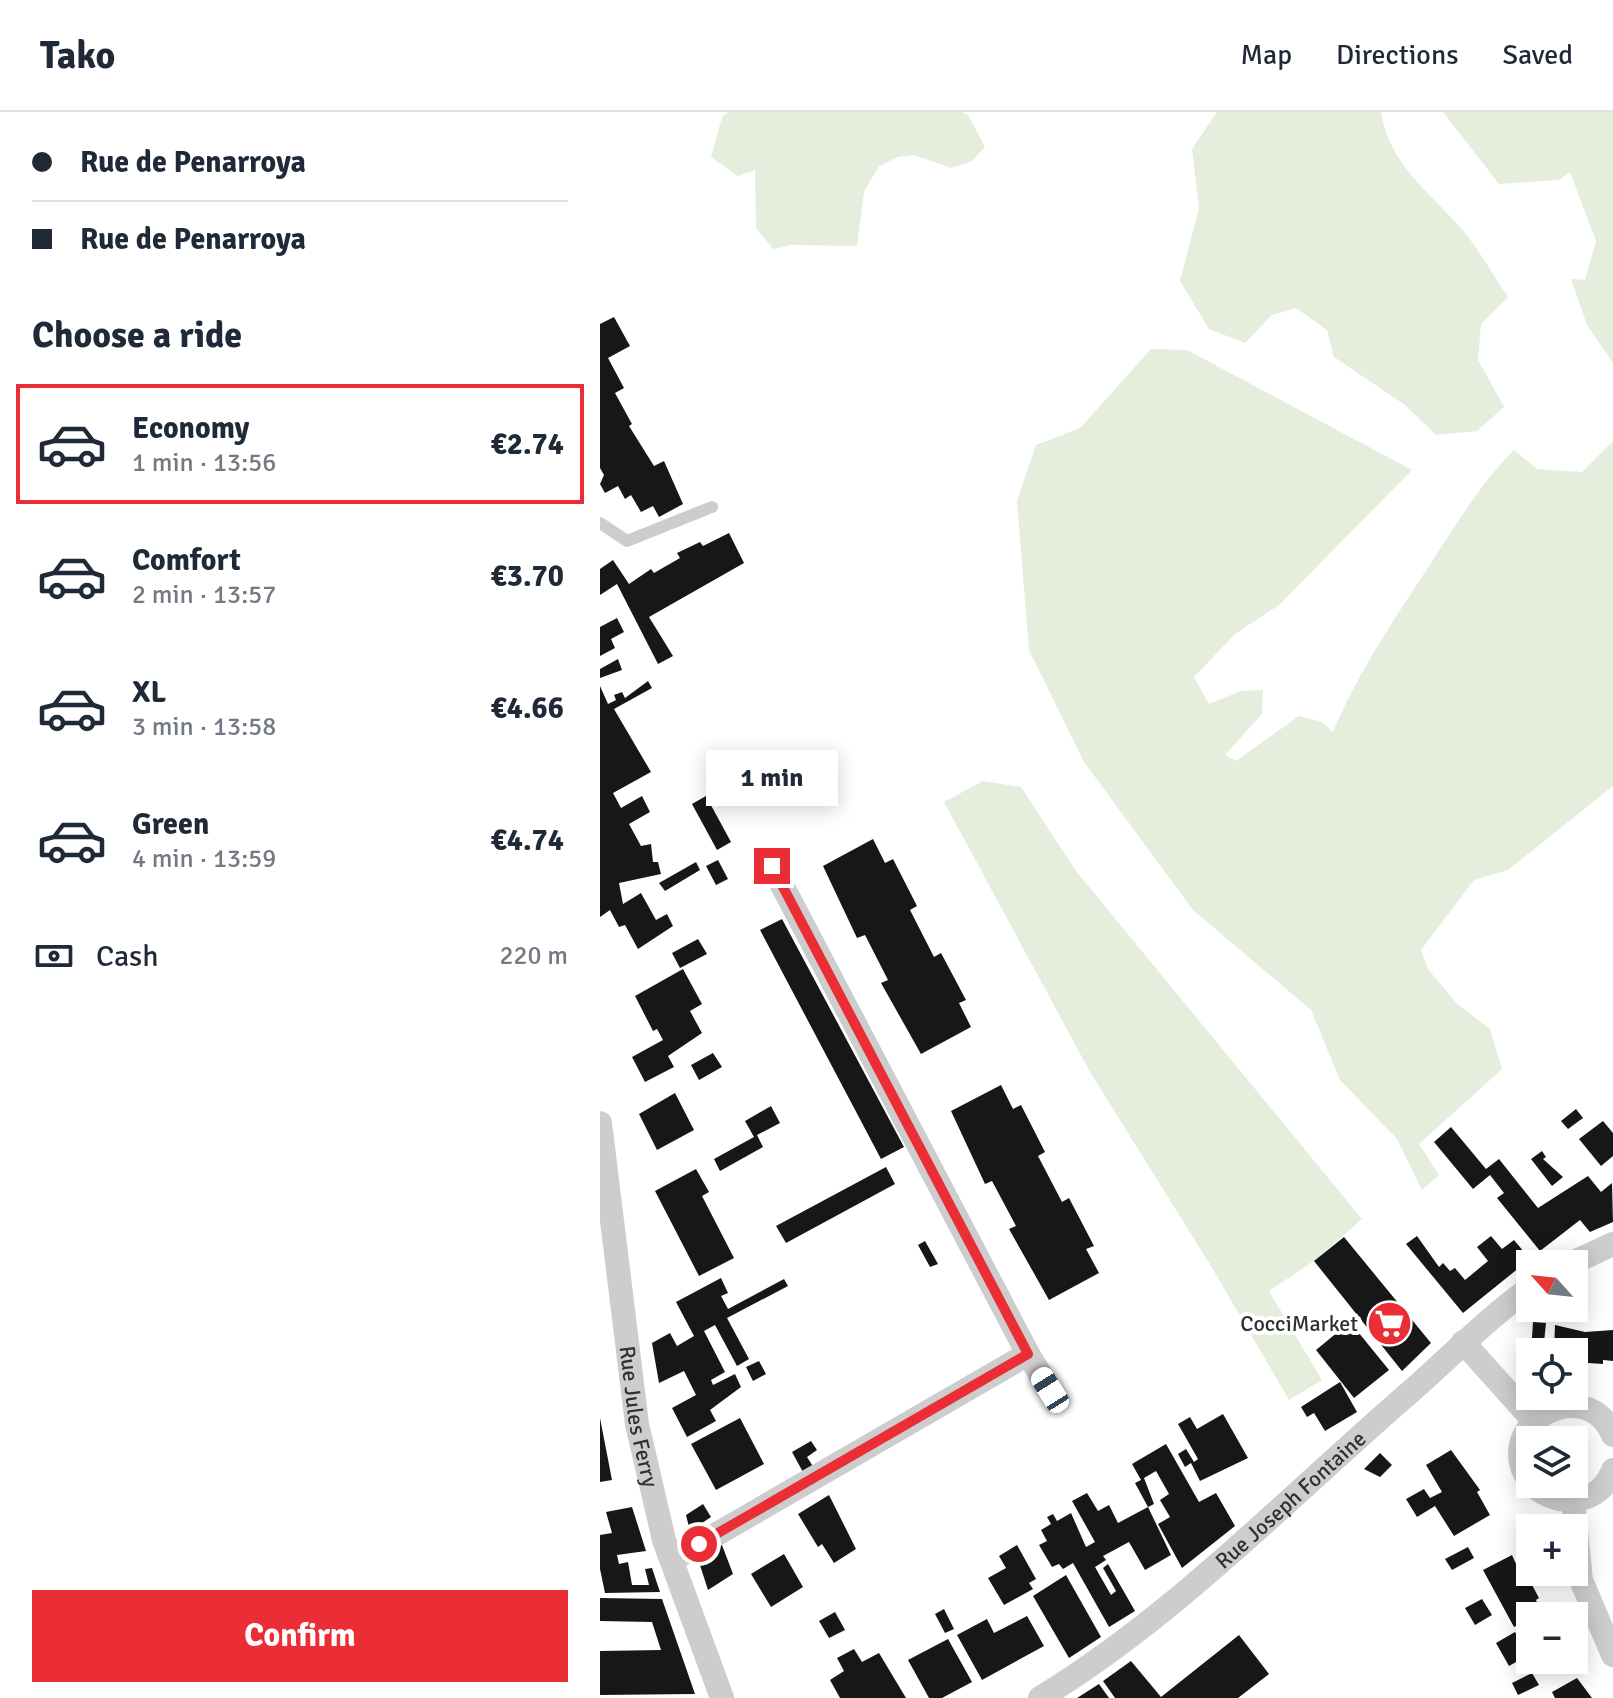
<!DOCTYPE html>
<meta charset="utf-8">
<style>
body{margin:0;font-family:Signika,sans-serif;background:#f2f2f3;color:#1f2937;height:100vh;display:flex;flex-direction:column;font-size:30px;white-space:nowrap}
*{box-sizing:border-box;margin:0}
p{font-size:26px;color:#747a83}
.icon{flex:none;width:44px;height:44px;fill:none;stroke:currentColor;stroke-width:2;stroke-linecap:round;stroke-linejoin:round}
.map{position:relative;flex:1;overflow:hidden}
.drawer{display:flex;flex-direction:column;background:#fff;width:600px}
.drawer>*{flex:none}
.guide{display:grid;align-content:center;height:176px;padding:0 32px;background:#fff}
.needle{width:52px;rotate:297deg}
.fabs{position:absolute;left:916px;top:1138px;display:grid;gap:16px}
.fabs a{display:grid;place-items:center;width:72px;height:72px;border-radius:0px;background:#fff;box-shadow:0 4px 20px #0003;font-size:40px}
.end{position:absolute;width:36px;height:36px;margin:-18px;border:10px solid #eb2e35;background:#fff;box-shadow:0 0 0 4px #fff}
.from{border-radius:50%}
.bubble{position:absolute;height:56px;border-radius:0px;background:#fff;box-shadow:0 4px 20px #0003;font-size:26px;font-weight:800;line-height:56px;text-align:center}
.car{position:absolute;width:24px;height:48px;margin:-24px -12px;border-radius:10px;box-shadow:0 0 6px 2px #0007;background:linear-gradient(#fff 24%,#345 0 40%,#fff 0 76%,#345 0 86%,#fff 0)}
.guide b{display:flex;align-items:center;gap:28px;height:76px;font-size:30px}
.guide b+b{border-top:2px solid #e0e1e3}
.guide i{width:20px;height:20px;background:#1f2937}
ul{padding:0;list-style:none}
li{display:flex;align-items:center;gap:24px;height:120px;margin:0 16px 12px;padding:0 16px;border:4px solid transparent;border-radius:0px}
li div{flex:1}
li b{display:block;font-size:30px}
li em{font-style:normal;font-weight:800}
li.current{border-color:#eb2e35}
li>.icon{width:72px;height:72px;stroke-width:1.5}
h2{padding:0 32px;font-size:36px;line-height:96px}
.pay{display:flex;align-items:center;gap:20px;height:88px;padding:0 32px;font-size:30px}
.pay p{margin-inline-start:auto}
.button{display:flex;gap:16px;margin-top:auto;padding:16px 32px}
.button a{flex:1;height:92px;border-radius:0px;background:#eb2e35;color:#fff;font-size:32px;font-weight:800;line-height:92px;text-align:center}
header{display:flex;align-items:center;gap:48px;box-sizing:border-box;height:112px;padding:0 40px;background:#fff;border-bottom:2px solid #e0e1e3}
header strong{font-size:38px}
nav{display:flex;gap:44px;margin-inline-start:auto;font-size:28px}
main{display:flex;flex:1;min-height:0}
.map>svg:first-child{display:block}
.green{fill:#e5eddd}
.building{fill:#171717}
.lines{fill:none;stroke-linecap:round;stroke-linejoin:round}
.service{stroke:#cdcdcd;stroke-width:12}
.minor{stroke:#cdcdcd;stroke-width:24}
.route{stroke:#eb2e35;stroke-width:10}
.labels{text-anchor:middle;stroke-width:8;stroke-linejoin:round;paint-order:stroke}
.poi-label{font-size:22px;fill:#303030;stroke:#fff;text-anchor:end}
.street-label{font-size:22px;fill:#303030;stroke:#fff}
</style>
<header>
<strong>Tako</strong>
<nav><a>Map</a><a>Directions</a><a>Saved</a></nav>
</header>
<main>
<section class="drawer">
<div class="guide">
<b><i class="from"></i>Rue de Penarroya</b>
<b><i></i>Rue de Penarroya</b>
</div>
<h2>Choose a ride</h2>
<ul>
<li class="current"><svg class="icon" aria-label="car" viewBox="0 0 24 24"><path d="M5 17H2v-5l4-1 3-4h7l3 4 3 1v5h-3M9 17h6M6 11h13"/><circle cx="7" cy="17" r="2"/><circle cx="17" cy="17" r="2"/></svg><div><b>Economy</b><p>1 min · 13:56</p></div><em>€2.74</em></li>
<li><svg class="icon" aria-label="car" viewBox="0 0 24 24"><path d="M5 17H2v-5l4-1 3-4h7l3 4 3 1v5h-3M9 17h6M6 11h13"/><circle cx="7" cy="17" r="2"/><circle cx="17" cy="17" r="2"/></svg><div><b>Comfort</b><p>2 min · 13:57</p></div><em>€3.70</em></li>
<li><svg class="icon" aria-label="car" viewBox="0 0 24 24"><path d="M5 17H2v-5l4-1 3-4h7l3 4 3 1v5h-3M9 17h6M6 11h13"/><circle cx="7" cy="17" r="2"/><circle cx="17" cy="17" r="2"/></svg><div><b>XL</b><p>3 min · 13:58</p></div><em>€4.66</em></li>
<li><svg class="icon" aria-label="car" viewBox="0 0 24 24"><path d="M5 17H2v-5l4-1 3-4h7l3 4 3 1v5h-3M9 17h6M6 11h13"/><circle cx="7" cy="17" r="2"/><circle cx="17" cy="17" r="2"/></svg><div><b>Green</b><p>4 min · 13:59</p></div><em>€4.74</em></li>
</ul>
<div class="pay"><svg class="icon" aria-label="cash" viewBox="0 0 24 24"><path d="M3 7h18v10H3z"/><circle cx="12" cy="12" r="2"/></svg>Cash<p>220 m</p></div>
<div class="button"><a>Confirm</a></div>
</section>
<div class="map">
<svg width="1013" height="1586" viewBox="0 0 1013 1586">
<rect width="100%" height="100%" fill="#fff"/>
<path class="green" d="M128 0H361L368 3 385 35 372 49 351 56 314 43 298 45 279 54 264 80 257 134 191 133 173 137 156 116 155 58 138 64 111 45 122 5Z
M617 0H781C789 52 830 81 862 117 879 138 893 163 908 185L881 212 878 248 904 295 877 319 836 323 805 293 734 245 727 218 696 196 672 203 645 231 609 217 580 169 599 96 592 37Z
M843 0H1013V251L987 213 971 167 985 168 996 129 970 60 959 68 899 72Z
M551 237 587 238 812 358 679 493 635 522 594 565 609 592 641 579 663 578 662 602 625 643 636 649 699 604 722 610 733 620C758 560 795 506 831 451 857 411 881 371 914 338L937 357 982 360 1013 329V674L908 758 874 768 821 838 828 857 857 892 890 917 902 957 819 1032 839 1063 822 1078 797 1027 740 968 711 898 593 798 484 650 429 538 417 389 436 333 480 316Z
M383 669 421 675 476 759 762 1107 714 1149 669 1179 722 1268 689 1288 611 1154 490 960 344 690Z"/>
<path class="building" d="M14 205 30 234 8 246 24 276 15 281 32 312 29 314 54 354 64 349 83 392 59 405 53 394 41 400 31 383 25 387 18 374 5 381 0 372 4 363 0 356V212Z
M129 421 144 451 49 505 73 544 58 552 17 472 0 483V457L13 448 29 472 51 457 54 461 80 446 77 441 100 430 103 434Z
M17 506 24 520 11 527 15 536 0 544V515Z
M18 547 22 558 0 566V557Z
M48 569 52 576 14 597 51 660 13 681 21 696 42 684 50 700 29 712 41 734 51 732 53 750H58L61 762 19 771 23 792 41 781 56 808 67 802 73 814 38 837 25 813 19 815 10 798 0 805V574L8 592 16 588 14 583 22 580 25 586Z
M106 684 131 730 117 738 92 692Z
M273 727 285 751 293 747 317 794 310 798 334 845 341 841 366 888 359 891 371 915 321 942 281 871 288 868 265 823 257 826 223 754Z
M118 748 128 767 116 773 106 754Z
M96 750 100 758 65 779 59 771Z
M182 807 304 1035 281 1047 160 818Z
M98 827 107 842 80 856 72 841Z
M83 857 102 892 90 899 102 921 68 944 74 955 45 970 32 945 63 928 57 917 53 919 35 884Z
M113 941 122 955 99 968 91 953Z
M401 973 413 997 421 993 445 1040 438 1044 462 1090 469 1086 494 1134 486 1137 499 1161 449 1188 409 1117 416 1114 392 1069 385 1072 351 999Z
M75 981 94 1018 57 1038 39 1002Z
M171 994 180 1011 157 1023 163 1035 120 1059 114 1047 154 1025 145 1009Z
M976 997 983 1006 968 1017 961 1009Z
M1003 1009 1013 1021V1044L1001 1054 979 1027Z
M851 1015 886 1057 899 1047 938 1096 988 1064 1001 1080 1012 1071 1013 1110 990 1120 980 1108 940 1139 897 1086 904 1081 890 1063 873 1077 834 1030Z
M942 1039 946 1045 943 1047 963 1065 952 1074 931 1047Z
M286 1055 295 1072 186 1131 176 1114Z
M96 1057 109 1080 102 1084 134 1146 99 1164 55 1079Z
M817 1124 839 1155 843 1151 850 1159 855 1156 865 1168 888 1149 877 1135 891 1124 902 1137 914 1128 930 1147 863 1201 806 1132Z
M744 1125 831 1231 802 1259 714 1149Z
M325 1129 338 1152 330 1155 318 1133Z
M121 1166 128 1181 121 1184 128 1197 184 1167 188 1174 127 1206 149 1247 137 1254 115 1213 104 1219 125 1260 111 1268 113 1273 135 1262 141 1275 110 1298 116 1309 87 1325 72 1296 96 1283 84 1259 59 1271 52 1231 70 1221 77 1234 94 1224 76 1190Z
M750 1210 789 1258 754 1286 716 1238Z
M933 1210 946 1211 943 1240H931Z
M955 1213 985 1220 1013 1218V1249L1003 1248V1252L974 1250V1240H954Z
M159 1249 166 1262 153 1269 146 1255Z
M740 1270 757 1300 725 1319 714 1301 707 1305 701 1295Z
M623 1302 648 1346 600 1369 591 1351 585 1355 578 1342 586 1337 594 1350 598 1347 578 1312 590 1305 597 1317Z
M0 1306 12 1368 0 1370Z
M140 1306 164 1352 116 1378 91 1332Z
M211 1329 217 1338 207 1345 214 1356 204 1362 192 1340Z
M566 1332 599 1390 616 1381 635 1414 582 1456 558 1412 570 1405 560 1388 569 1382 556 1359 544 1366 554 1392 548 1395 535 1371 541 1368 532 1352Z
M851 1338 880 1378 877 1380 890 1403 854 1424 835 1394 817 1405 806 1387 824 1377 830 1386 842 1380 826 1353Z
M780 1341 792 1353 780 1365 764 1357Z
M487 1381 498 1399 509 1393 518 1411 548 1395 571 1443 545 1458 529 1430 503 1444 506 1448 495 1455 511 1483 516 1479 503 1456 508 1452 535 1499 509 1515 473 1451 463 1457 459 1452 452 1455 439 1433 447 1429 441 1418 451 1412 447 1405 453 1402 457 1409 471 1401 486 1435 495 1430 472 1389Z
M229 1383 256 1437 234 1451 222 1432 218 1435 198 1402Z
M103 1392 111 1405 90 1419 86 1403Z
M32 1395 46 1439 17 1443 19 1452 28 1450 32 1473H49L45 1457 52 1456 60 1480 5 1481 0 1457V1423L12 1421 6 1400Z
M122 1433 133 1462 108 1478 98 1447Z
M417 1433 436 1467 429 1471 433 1477 404 1493 388 1466 406 1456 399 1444Z
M868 1435 874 1446 852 1458 845 1447Z
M184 1442 203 1475 171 1495 151 1462Z
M912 1443 917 1454 921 1452 939 1486 936 1488 941 1500 914 1515 883 1458Z
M466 1463 501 1525 469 1546 433 1484Z
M0 1486 62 1487 95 1582 0 1583V1539L61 1538 52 1510 0 1509Z
M882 1487 892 1503 875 1513 865 1496Z
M344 1497 354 1517 345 1521 335 1502Z
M235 1500 245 1518 229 1526 219 1509Z
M427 1504 444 1534 382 1568 357 1523 387 1507 394 1521Z
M915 1520 928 1543 909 1554 896 1531Z
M639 1523 669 1562 638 1586H515L503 1569 531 1549 561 1585Z
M348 1527 372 1570 342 1586H329L308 1548Z
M254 1537 262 1550 279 1541 306 1586H240L230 1568 244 1559 237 1546Z
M932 1561 939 1573 918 1583 912 1571Z
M977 1566 992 1586H955L952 1580Z
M499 1572 509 1586H477Z"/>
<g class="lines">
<path class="service" d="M0 411 27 429 112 395"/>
<g class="minor">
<path id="s1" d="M0 1011 37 1312 64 1428 122 1586"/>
<path d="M970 1152 1013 1132"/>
<path d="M863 1230 933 1308"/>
<path d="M428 1242 450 1278"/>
<path d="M930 1370C889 1313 986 1259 1013 1323"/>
<path d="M932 1372C957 1397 999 1394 1013 1358"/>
<path d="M973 1389 981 1468 1013 1543"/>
<path d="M72 1448 428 1242 172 754"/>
<path id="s2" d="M440 1586C573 1505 684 1390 801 1288 845 1251 883 1209 930 1176"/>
</g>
</g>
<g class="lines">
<path class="route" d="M99 1432 428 1242 172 754"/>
</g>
<defs>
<symbol id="supermarket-disc" viewBox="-11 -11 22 22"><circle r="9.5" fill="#eb2e35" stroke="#fff"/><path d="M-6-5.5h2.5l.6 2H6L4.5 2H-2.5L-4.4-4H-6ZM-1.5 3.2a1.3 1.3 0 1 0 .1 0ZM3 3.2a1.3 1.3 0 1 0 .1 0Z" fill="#fff"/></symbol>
</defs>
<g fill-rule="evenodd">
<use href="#supermarket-disc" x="764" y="1186" width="51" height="51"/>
</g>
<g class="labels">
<g class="poi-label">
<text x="758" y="1219">CocciMarket</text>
</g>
<g class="street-label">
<text dy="8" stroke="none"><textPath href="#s1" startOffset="296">Rue Jules Ferry</textPath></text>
<text dy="8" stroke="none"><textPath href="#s2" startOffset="320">Rue Joseph Fontaine</textPath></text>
</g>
</g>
</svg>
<div class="fabs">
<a><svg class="needle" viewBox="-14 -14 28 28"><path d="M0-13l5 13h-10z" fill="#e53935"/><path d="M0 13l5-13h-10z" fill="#747a83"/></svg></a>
<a><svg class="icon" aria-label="locate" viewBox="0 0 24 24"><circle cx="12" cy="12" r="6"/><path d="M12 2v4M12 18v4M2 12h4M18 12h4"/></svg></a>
<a><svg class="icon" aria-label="layers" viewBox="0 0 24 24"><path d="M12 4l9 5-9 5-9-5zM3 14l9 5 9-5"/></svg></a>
<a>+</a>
<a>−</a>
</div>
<i class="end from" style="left:99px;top:1432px"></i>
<i class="end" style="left:172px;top:754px"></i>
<div class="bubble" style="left:106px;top:638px;width:132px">1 min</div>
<i class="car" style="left:450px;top:1278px;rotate:328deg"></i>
</div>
</main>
